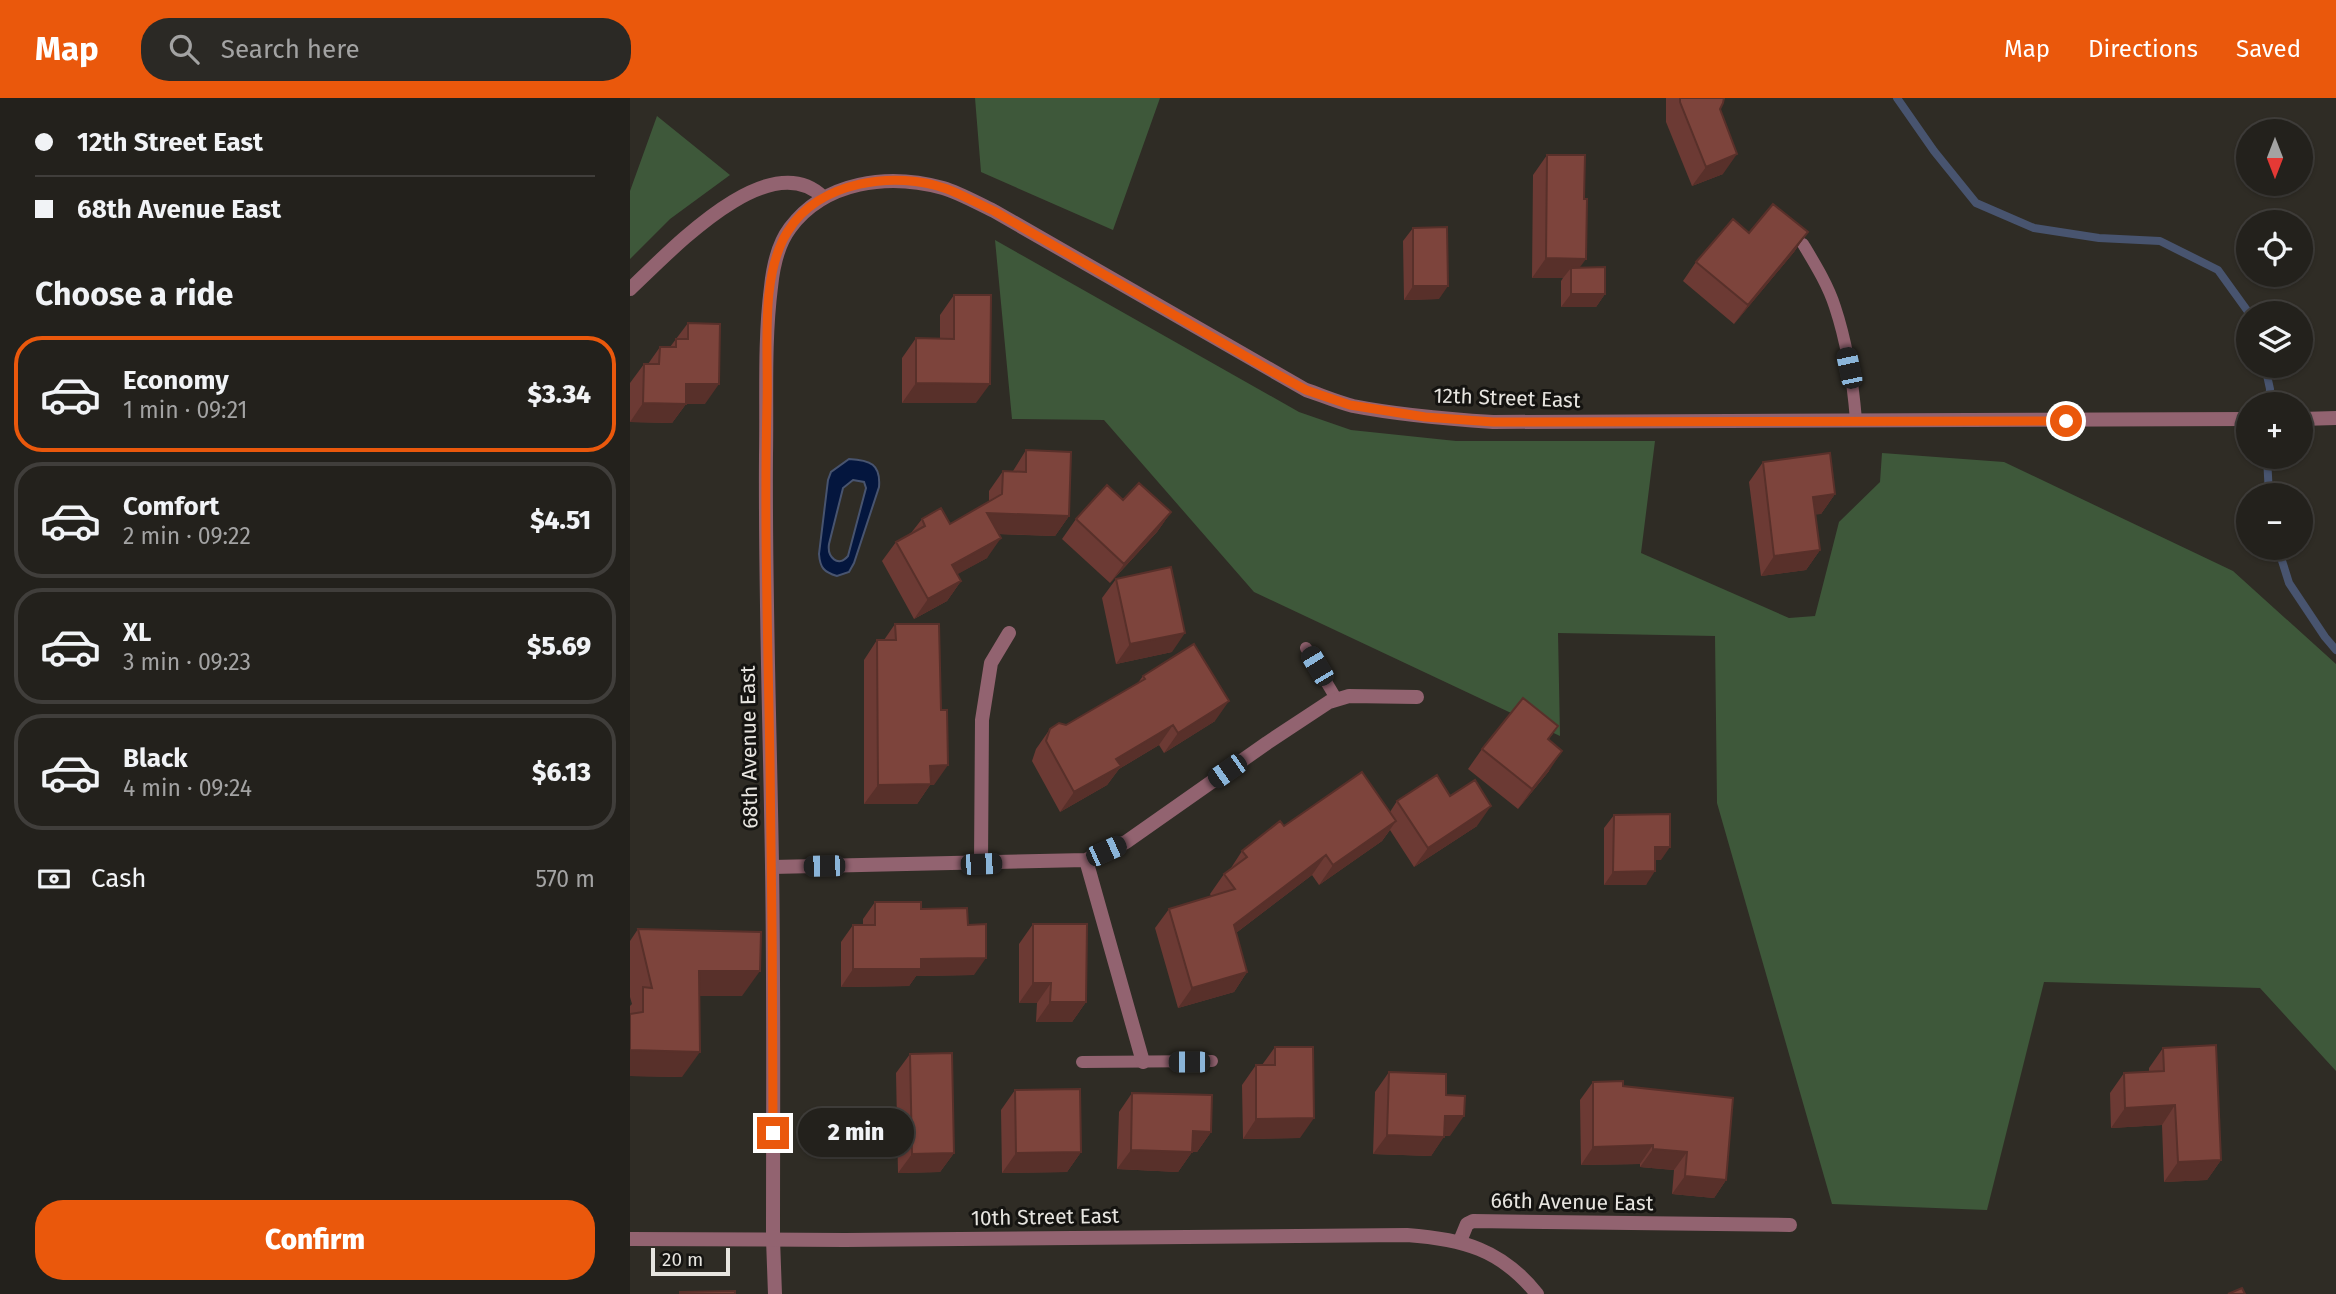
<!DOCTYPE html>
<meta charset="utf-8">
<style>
body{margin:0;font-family:"Fira Sans",sans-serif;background:#2b2925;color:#f1f3f6;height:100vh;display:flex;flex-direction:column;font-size:26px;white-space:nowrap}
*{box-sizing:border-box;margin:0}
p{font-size:23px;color:#a3a3a3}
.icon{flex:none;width:38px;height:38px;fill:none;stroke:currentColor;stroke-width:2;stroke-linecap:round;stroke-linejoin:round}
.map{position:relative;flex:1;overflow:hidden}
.sheet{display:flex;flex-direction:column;background:#23211c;width:630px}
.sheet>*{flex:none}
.top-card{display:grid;align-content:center;height:154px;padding:0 35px;background:#23211c}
.needle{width:46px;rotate:180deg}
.fabs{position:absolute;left:1606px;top:21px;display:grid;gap:14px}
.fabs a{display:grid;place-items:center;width:77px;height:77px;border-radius:50%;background:#23211c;box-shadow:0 2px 5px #0004,0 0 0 2px #403e3b;font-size:35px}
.scale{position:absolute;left:21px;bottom:18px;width:79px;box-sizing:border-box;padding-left:7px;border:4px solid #e7e5e0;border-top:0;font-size:19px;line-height:24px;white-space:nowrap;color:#e7e5e0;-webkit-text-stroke:5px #151411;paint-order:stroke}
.end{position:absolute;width:32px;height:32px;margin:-16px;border:9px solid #ea580c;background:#fff;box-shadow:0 0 0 4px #fff}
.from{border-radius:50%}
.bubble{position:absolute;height:49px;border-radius:24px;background:#23211c;box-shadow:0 2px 5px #0004,0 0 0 2px #403e3b;font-size:23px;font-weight:800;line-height:49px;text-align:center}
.car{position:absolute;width:21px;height:42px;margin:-21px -10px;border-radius:9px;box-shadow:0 0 5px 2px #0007;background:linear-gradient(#222 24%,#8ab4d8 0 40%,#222 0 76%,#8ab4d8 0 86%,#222 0)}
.top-card b{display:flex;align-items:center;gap:24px;height:66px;font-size:26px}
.top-card b+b{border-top:2px solid #403e3b}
.top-card i{width:18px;height:18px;background:#f1f3f6}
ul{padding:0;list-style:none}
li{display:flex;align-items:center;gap:21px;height:116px;margin:0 14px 10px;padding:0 21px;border:4px solid #403e3b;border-radius:28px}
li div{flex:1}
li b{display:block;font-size:26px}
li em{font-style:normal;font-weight:800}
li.current{border-color:#ea580c}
li>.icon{width:63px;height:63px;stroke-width:1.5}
h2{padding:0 35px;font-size:32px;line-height:84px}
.pay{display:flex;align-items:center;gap:18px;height:77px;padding:0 35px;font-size:26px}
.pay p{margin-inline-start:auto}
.button{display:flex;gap:14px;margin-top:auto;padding:14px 35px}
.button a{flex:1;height:80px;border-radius:28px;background:#ea580c;color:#fff;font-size:28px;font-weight:800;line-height:80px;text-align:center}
header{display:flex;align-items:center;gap:42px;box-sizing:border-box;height:98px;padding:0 35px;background:#ea580c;color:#fff}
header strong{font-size:33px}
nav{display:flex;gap:38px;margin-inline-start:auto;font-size:24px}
.search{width:490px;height:63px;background:#2b2925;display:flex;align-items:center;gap:18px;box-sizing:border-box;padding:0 24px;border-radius:28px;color:#a3a3a3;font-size:26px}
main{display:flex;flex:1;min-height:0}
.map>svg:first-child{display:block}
.green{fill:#3e583a}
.water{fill:#04163e;stroke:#48546f;stroke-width:2;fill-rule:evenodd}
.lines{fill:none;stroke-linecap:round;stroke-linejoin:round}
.stream{stroke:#48546f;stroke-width:8}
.service{stroke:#926370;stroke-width:12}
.minor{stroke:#926370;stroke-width:14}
.tertiary{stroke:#926370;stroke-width:14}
.wall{fill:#6c3a34}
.shaded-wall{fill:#58302a}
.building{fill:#7d443c;stroke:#58302a;stroke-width:2}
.route{stroke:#ea580c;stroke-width:9}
.labels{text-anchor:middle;stroke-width:6;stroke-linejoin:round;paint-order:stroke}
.street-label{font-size:21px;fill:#e7e5e0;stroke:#151411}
</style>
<header>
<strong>Map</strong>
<div class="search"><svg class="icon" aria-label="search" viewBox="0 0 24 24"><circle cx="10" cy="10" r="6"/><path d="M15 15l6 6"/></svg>Search here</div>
<nav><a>Map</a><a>Directions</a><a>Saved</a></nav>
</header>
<main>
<section class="sheet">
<div class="top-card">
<b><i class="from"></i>12th Street East</b>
<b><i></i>68th Avenue East</b>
</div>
<h2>Choose a ride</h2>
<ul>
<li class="current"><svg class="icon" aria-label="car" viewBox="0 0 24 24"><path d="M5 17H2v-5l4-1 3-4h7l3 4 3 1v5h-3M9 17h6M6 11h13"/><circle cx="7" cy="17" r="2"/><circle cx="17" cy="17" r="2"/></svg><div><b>Economy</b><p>1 min · 09:21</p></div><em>$3.34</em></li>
<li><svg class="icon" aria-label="car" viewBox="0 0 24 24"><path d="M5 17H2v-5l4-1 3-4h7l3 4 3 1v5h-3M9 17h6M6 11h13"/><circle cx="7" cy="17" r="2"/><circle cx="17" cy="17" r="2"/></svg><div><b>Comfort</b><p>2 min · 09:22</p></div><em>$4.51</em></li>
<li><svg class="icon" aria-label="car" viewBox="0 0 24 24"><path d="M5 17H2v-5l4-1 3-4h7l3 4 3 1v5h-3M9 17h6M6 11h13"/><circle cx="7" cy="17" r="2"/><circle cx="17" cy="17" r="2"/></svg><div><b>XL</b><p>3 min · 09:23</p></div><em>$5.69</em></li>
<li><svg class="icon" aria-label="car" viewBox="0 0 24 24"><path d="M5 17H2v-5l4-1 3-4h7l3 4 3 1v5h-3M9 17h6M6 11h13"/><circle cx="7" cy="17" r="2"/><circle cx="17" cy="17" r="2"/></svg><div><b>Black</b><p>4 min · 09:24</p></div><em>$6.13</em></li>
</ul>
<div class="pay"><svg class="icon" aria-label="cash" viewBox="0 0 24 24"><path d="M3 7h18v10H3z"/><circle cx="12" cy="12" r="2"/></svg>Cash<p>570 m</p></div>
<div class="button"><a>Confirm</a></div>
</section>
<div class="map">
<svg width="1706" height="1196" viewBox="0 0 1706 1196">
<rect width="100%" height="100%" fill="#2f2c25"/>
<path class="green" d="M345 0H530L483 132 351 74Z
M27 18 100 77 40 121 0 161V93Z
M365 142 669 314 721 332 826 343H1025L1011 455 1159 520 1185 518 1209 424 1250 384 1252 355 1374 364 1603 473 1706 566V973L1630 890 1414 884 1357 1112 1202 1106 1087 705 1085 538 928 535 930 638 624 494 474 322 382 321Z"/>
<path class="water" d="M219 361C240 362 251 366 249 389L224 465 219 474 207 478C194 474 190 470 189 456L198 382 201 374ZM223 382 234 384 236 390 218 458C208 470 197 459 199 446L213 390Z"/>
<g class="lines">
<path class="stream" d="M1267 0 1304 53 1346 105 1404 130 1469 140 1530 143 1588 172 1619 215
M1635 268 1640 291 1639 306
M1637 359 1639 397
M1648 450 1659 485 1695 539 1706 552"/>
<path class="service" d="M1173 146C1185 166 1198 187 1205 209 1217 245 1223 285 1226 322
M676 550 707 602
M452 964 582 963"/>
<path class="minor" d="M0 191C39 155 138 46 193 99
M456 762 513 964
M351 766 352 622 361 565 379 535
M142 769 456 762 496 744 637 645 699 604 719 598 787 599
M143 1141 145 1196
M830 1143 837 1126 843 1123 1160 1127"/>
<path class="tertiary" d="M1671 321 1706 320
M0 1141 215 1142 777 1137C832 1141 871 1151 907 1196
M143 1141C143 1017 144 892 142 768 140 631 135 494 136 357 137 301 134 244 141 189 143 169 148 146 160 130 195 83 258 75 313 90 330 95 347 105 364 113L676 292C691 297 707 304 723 308 769 317 816 321 863 324L1619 321"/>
</g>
<path class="wall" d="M1036 0H1094L1090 11 1093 76 1062 88 1036 24Z
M917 57 950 169 975 196 966 209H931V183L933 180H902L903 77Z
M783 130 809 201 774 202 773 143Z
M1178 134 1164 154 1104 226 1053 183 1066 164Z
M324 197 346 305H272V260L286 240 310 241V217Z
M58 225 75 306H56L42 325 0 324V285L14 266H18L30 249H40Z
M396 352 439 418 425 438 368 436 357 460 327 476 331 483 317 503 284 521 252 463 266 444 281 435 292 421 320 426 359 404V393L373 373H383Z
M1133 364 1205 396 1191 416H1185L1190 452 1176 472 1131 478 1119 384Z
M493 402 541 414 527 434 480 485 432 441 446 421Z
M486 481 542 554 486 566 472 500Z
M265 526 304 687H300L287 706H234V562L247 542H254Z
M513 578 585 623 534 655 529 647 489 671 477 687 430 714 402 663 406 651 420 631 436 627 507 586Z
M928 628 919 641V673L888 711 838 671 852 651Z
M820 698 847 728 784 769 760 732 752 743 689 787 682 777 606 835 617 874 604 894 548 910 525 830 539 811 581 798 580 796 594 776 599 773 612 753 654 728 760 714 767 703Z
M984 717 1031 762H1025L1016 787H974V730Z
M245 804 291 811 338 827 344 877 286 878 279 888 211 889V844L223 827H233V821Z
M403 826 456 904 442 924H406L407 905H389V846Z
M8 831 112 898H69L52 979 0 978V908L2 906 0 899V843Z
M645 949 670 1040 613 1041 612 987 626 967H632Z
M1533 950 1591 1062 1577 1082 1534 1084 1532 1027 1481 1030 1480 995 1494 975 1519 974V970Z
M280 956 324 1055 310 1074 268 1075 266 975Z
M759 974 816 997 820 1038H814L801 1058 743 1056 745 994Z
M963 984 993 988 1096 1082 1084 1100 1042 1096 1044 1072 1010 1069V1066L951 1067 950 1002Z
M385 992 451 1054 437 1074 372 1075 371 1012Z
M502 995 581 1034 567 1054H562L548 1074 487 1071 489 1014Z"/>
<path class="shaded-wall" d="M1107 56 1093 76 1062 88 1076 69Z
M1178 134 1164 154 1104 226 1118 207Z
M916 160 956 161 942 180 941 170 933 180H902Z
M783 188H818L809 201 774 202Z
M941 196H975L966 209H931Z
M286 285 360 286 346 305H272Z
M56 286H89L75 306H56L42 325 0 324 13 305Z
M1205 396 1191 416 1169 419 1183 399Z
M541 414 527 434 480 485 494 466Z
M357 415 439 418 425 438 343 435Z
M371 440 357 460 308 487 322 467Z
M1190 452 1176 472 1131 478 1144 458Z
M331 483 317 503 284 521 298 501Z
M555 535 542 554 486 566 500 546Z
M599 603 585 623 534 655 548 635Z
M543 627 529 647 489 671 477 687 430 714 444 694 486 661Z
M932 653 919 673 888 711 902 691Z
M318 667 304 687H300L287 706H234L248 687 300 668Z
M861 708 847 728 784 769 798 750Z
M766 723 752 743 689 787 703 767Z
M1025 749H1040L1031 762H1016Z
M696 757 682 777 590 847 604 827Z
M1025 773 1016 787H974L983 774Z
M356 860 344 877 286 878 279 888 211 889 223 871 291 861Z
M69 873H130L112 898H51Z
M617 874 604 894 548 910 562 890Z
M403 885H421L407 905H389Z
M420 904H456L442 924H406Z
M0 952 70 954 52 979 0 978Z
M1545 1007 1532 1027 1481 1030 1495 1010Z
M815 1018H834L820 1038 801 1037Z
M684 1020 670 1040 613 1041 626 1021Z
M563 1033 581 1034 567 1054H562L548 1074 487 1071 501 1052Z
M757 1037 814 1039 801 1058 743 1056Z
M1023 1047 1010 1066 951 1067 963 1049Z
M1023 1051 1057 1054 1044 1072 1010 1069Z
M451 1054 437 1074 372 1075 386 1055Z
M324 1055 310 1074 268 1075 282 1056Z
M1591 1062 1577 1082 1534 1084 1548 1064Z
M1055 1078 1096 1082 1084 1100 1042 1096Z"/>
<path class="building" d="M1050 0H1094L1093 5 1090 11 1107 56 1076 69 1050 4Z
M917 57H955L954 101H957L956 161 916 160Z
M1143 106 1178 134 1118 207 1066 164 1103 121 1119 135Z
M817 129 818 188H783V130Z
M975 169V196H941V170Z
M324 197H361L360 286 286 285V240L324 241Z
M58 225 90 226 89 286H56V306L13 305 14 266H29L30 249H46V241H58Z
M396 352 441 354 439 418 357 415 371 440 322 467 331 483 298 501 266 444 295 428 292 421 311 410 320 426 372 396 373 373 396 374Z
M1200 355 1205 396 1183 399 1190 452 1144 458 1133 364Z
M509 385 541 414 494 466 446 421 477 387 493 402Z
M541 469 555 535 500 546 486 481Z
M265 526H309L311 612H317L318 667 300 668 301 686 248 687 247 542H266Z
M564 546 599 603 548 635 543 627 486 661 491 668 444 694 416 643 420 631 429 625 436 627 515 581 513 578Z
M893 600 928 628 918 641 932 653 902 691 852 651Z
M732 674 766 723 703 767 696 757 604 827 617 874 562 890 539 811 605 791 594 776 617 759 612 753 650 723 654 728Z
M807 677 820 698 845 682 861 708 798 750 767 703Z
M1040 716V749H1025V773L983 774 984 717Z
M245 804H291V811L337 810 338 827 356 826V860L291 861V871H223V827H245Z
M403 826H457L456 904H420L421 885H403Z
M8 831 131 834 130 873H69L70 954 0 952V916L13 914V889L22 890Z
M1586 947 1591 1062 1548 1064 1545 1007 1495 1010 1494 975 1534 973 1533 950Z
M645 949H683L684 1020 626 1021V967H645Z
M322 955 324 1055 282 1056 280 956Z
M759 974 816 976V997L835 998 834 1018H815L814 1039 757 1037Z
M993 983V988L1103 1000 1096 1082 1055 1078 1057 1054 1023 1051V1047L963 1049V984Z
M450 991 451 1054 386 1055 385 992Z
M502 995 582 997 581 1034 563 1033 562 1054 501 1052Z
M1612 1190 1615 1196H1598Z
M105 1193V1196H50V1194Z"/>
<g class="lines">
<path class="route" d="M143 1035C143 912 142 788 140 665 138 545 134 426 137 306 139 254 129 178 158 133 189 83 265 72 317 91 333 97 348 106 364 113L643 274 676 292 720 307 795 319 863 324 1436 323"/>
</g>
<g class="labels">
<g class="street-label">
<text transform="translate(877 300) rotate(2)" y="7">12th Street East</text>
<text transform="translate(119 649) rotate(-91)" y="7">68th Avenue East</text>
<text transform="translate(942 1104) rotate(1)" y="7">66th Avenue East</text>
<text transform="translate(415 1119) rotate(-1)" y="7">10th Street East</text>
</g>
</g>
</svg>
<div class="fabs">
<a><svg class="needle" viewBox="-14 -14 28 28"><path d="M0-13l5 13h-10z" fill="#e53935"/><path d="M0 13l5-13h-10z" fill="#a3a3a3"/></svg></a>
<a><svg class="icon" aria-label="locate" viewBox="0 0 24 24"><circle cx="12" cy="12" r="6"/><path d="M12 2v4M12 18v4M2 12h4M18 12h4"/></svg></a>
<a><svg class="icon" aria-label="layers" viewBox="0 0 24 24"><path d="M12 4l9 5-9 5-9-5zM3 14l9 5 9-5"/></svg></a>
<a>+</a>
<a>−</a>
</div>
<div class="scale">20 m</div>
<i class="end from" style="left:1436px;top:323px"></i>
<i class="end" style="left:143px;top:1035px"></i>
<div class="bubble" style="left:168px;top:1010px;width:116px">2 min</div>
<i class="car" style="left:1219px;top:270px;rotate:348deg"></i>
<i class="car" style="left:687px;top:568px;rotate:329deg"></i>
<i class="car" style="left:597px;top:673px;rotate:235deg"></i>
<i class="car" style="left:476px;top:753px;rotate:66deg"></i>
<i class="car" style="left:351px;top:766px;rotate:88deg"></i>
<i class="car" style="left:194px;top:768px;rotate:269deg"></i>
<i class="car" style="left:559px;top:964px;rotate:270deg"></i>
</div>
</main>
